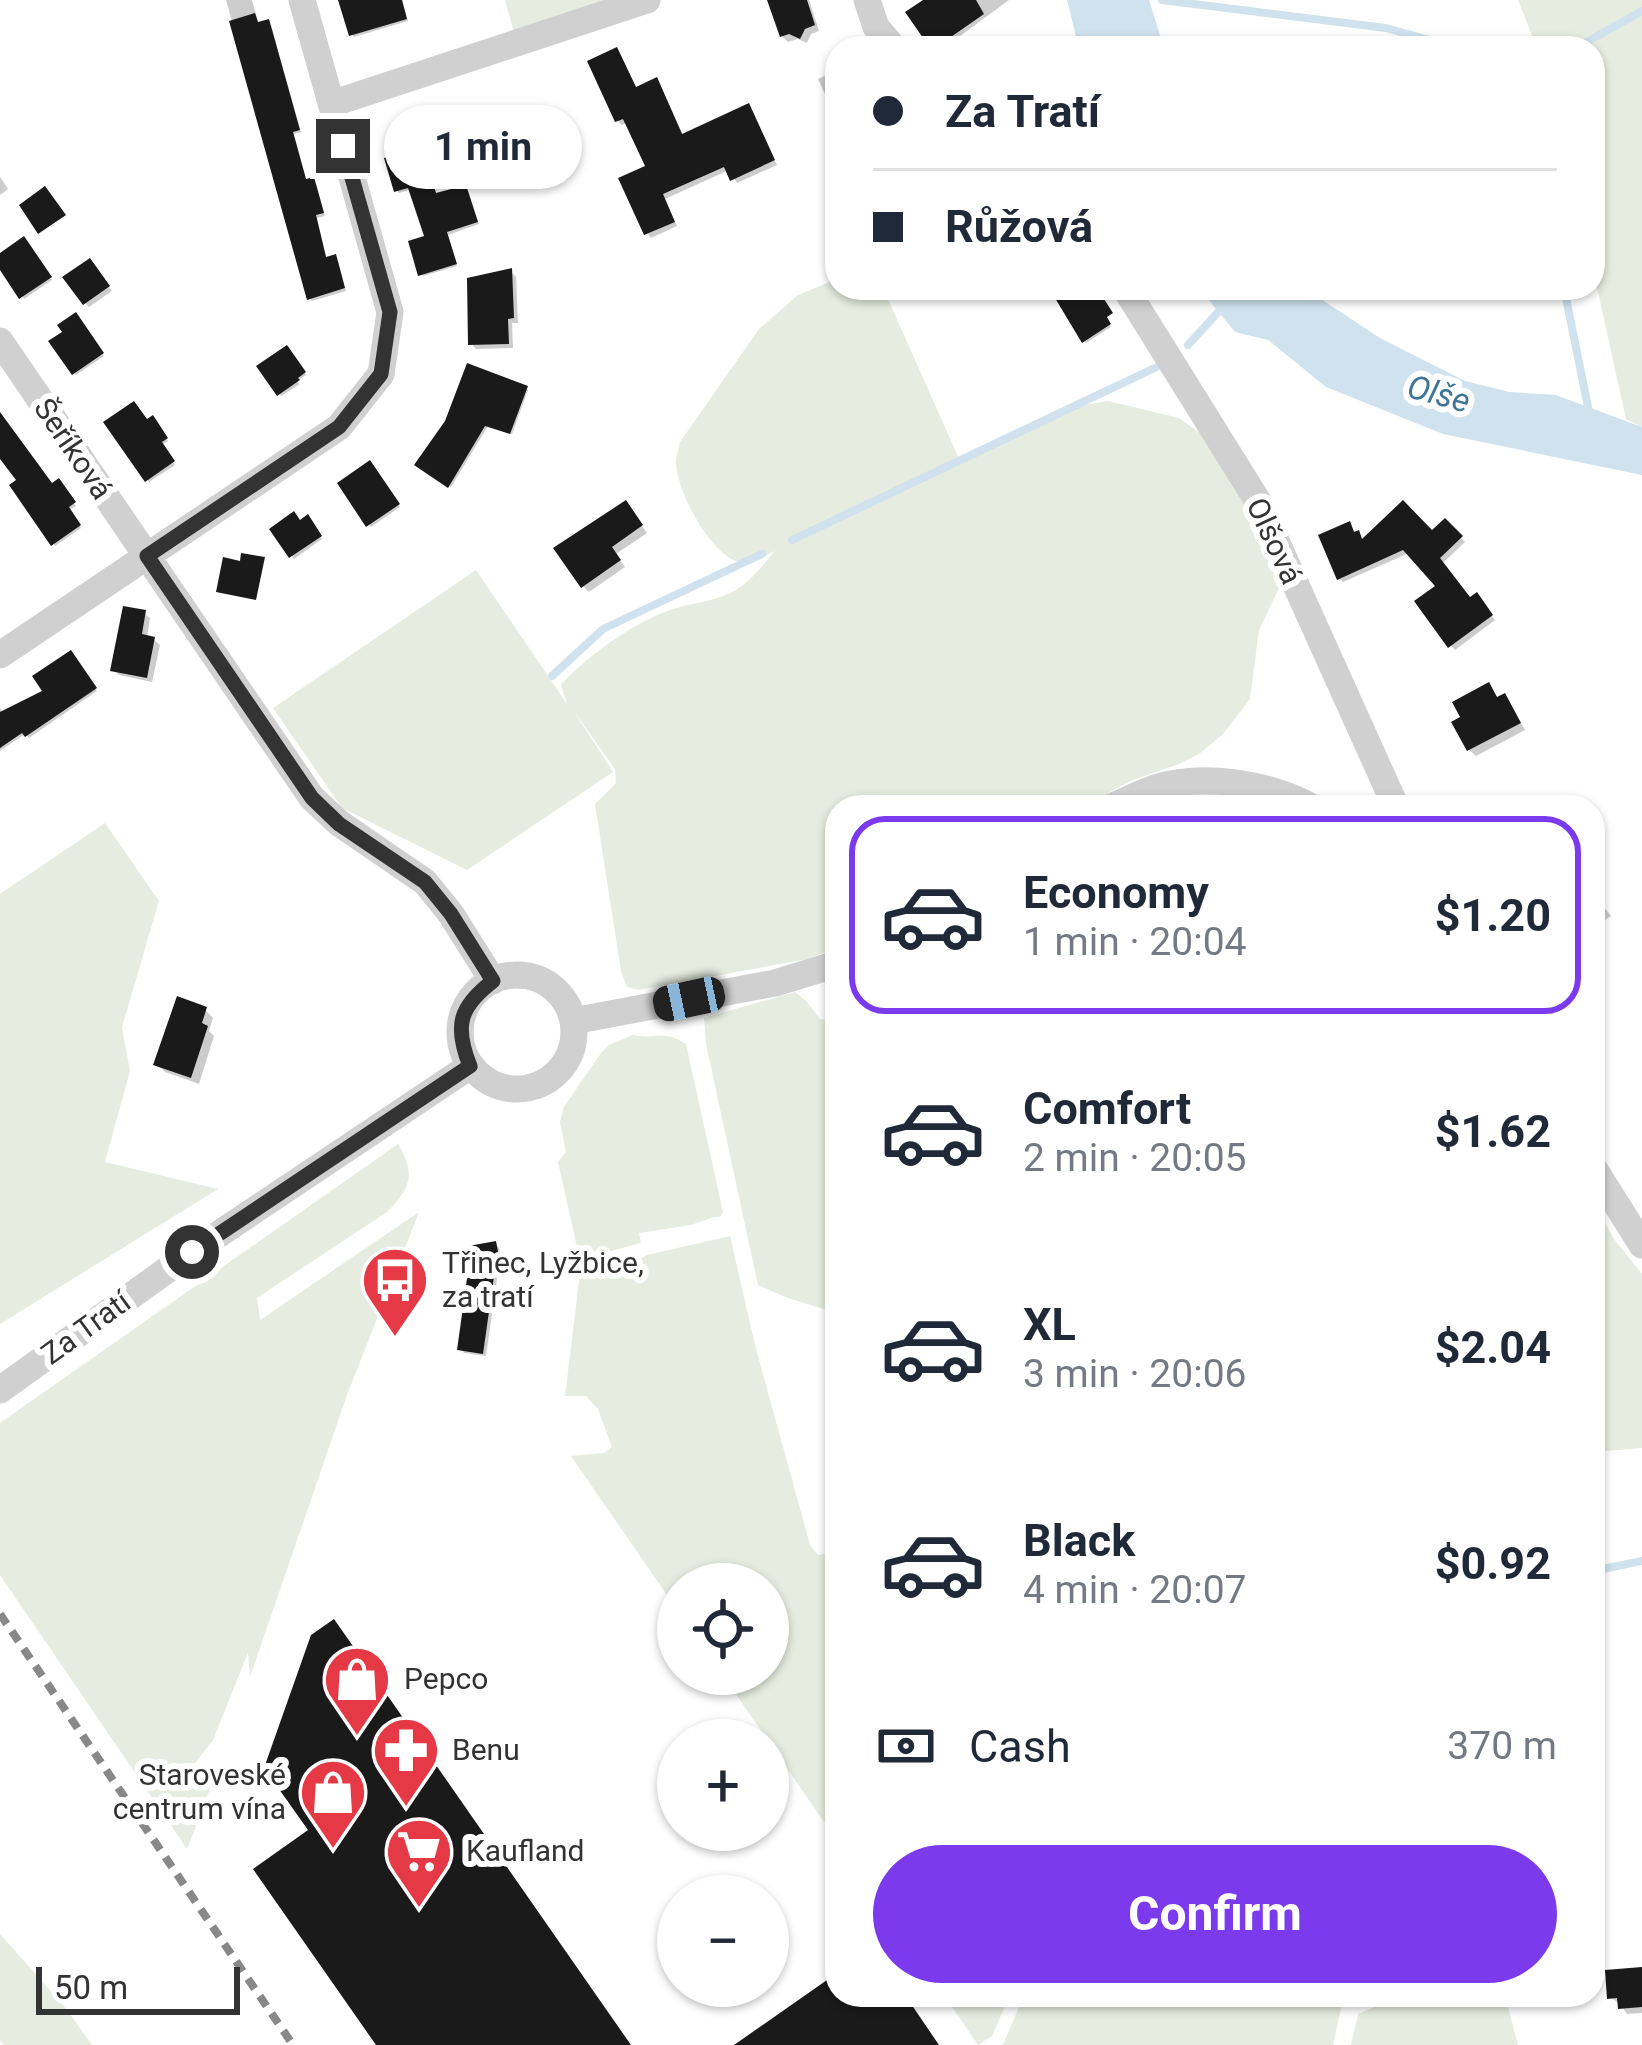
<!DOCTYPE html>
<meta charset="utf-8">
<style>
body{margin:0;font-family:Roboto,sans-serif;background:#f6f6f7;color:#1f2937;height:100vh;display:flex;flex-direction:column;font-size:45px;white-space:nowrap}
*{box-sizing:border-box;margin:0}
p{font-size:39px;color:#747a83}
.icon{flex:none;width:66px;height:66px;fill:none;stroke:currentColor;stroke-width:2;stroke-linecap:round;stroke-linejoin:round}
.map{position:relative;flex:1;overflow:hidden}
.panel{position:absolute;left:825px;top:795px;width:780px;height:1212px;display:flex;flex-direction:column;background:#fff;border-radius:36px;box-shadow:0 3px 9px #0004}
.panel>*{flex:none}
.banner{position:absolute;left:825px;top:36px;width:780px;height:264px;border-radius:36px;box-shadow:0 3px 9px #0004;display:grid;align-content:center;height:264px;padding:0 48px;background:#fff}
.controls{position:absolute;left:657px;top:1563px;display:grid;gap:24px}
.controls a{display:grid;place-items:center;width:132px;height:132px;border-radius:50%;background:#fff;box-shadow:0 3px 9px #0004;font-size:60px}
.scale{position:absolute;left:36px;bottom:30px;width:204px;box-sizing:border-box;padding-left:12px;border:6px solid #333;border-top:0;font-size:33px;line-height:42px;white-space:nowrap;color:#333;-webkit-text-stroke:9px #fff;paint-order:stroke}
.end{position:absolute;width:54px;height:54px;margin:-27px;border:15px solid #333;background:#fff;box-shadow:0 0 0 6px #fff}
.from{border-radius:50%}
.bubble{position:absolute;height:84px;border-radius:42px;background:#fff;box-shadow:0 3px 9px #0004;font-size:39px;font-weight:700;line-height:84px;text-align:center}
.car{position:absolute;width:36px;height:72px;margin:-36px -18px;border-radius:15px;box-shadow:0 0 9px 3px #0007;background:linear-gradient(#222 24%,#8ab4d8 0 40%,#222 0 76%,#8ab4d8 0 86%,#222 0)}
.banner b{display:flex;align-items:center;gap:42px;height:114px;font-size:45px}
.banner b+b{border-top:3px solid #e0e1e3}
.banner i{width:30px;height:30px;background:#1f2937}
ul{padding:21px 0 0;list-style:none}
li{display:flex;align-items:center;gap:36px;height:198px;margin:0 24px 18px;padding:0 24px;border:6px solid transparent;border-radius:36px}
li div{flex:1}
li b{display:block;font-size:45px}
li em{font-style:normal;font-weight:700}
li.on{border-color:#7c3aed}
li>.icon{width:108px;height:108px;stroke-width:1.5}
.pay{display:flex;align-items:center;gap:30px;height:132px;padding:0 48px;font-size:45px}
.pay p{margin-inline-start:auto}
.button{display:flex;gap:24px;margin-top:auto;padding:24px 48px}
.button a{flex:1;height:138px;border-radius:72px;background:#7c3aed;color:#fff;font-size:48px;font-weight:700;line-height:138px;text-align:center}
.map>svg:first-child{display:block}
.green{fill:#e6ecdf}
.water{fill:#cfe2ee}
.shadow{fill:#0003}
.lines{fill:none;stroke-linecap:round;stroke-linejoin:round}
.stream{stroke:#cfe2ee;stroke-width:8}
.building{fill:#1a1a1a}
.street{stroke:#d0d0d0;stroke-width:27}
.rail{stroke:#888;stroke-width:8;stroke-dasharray:12 9;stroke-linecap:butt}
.route{stroke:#333;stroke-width:15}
.labels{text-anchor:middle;stroke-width:12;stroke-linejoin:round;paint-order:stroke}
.street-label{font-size:30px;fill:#333;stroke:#fff}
.poi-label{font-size:30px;fill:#333;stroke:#fff;text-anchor:start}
.water-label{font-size:33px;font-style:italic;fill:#3f7597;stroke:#fff}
</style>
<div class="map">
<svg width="1642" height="2045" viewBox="0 0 1642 2045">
<rect width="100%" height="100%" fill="#fff"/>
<path class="green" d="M505 0H609L514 33Z
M1518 0H1642V427L1626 419 1593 269V48H1537Z
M837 279V288H883L960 461 1070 407 1108 401 1179 418 1206 438 1244 504 1280 586 1259 630 1250 699 1223 734 1199 754 1179 764 1130 781 1082 807H837V948L807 959 639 990 627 987 621 971 595 804 616 783 615 769 573 710 613 772 467 870 342 808 273 708 476 570 567 704 561 685C585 657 635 622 670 610 688 604 708 602 726 595 747 587 761 567 775 551 763 556 754 564 740 562 711 557 675 488 676 461 676 455 679 449 680 442L759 329 798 295Z
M1223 794 1274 807H1136L1178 795Z
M105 823 159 901 122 1027 130 1071 105 1162 218 1189 0 1324V894Z
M795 992 806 1001 820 1019 837 1022V1313L788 1298 758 1285 706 1044 704 1018Z
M633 1035C657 1040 663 1029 686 1044L723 1212 720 1217H714L691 1225 639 1233 641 1243 607 1252 610 1262 620 1271 647 1255 730 1236 755 1345 810 1545 818 1555 837 1552V1841L722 1674H768V1584H678V1611L571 1456 604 1453 612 1447 598 1409 586 1396H565L581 1265 558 1162 566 1152 560 1122 564 1107 601 1053 609 1045Z
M398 1144C416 1175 411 1187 387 1212L257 1298 260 1320 419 1212 347 1395 250 1677 248 1653 213 1740 192 1767 210 1789 187 1849 0 1575V1423Z
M1593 1202 1614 1239 1642 1274V1448L1593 1452Z
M0 1934 64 2006 92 2045H4L0 2040Z
M944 1995H1010L992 2036 978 2045Z
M1024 1995H1344L1333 2045H1003Z
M1403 1995H1505L1518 2045H1351L1358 2014Z"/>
<path class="water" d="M1067 0H1149L1164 48H1079Z
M1199 288H1304L1380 338 1465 381 1509 392 1556 395 1642 427V475L1443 434 1326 387 1268 340 1235 332Z"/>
<path class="shadow" d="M226 0H252L259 25H271L301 132 294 134 307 182 313 180 316 183 325 216 317 218 327 260 338 261 346 291 312 301 309 298Z
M357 0H402L408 21 354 37 352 35Z
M770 0H809L819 31 811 34 807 43 798 39 788 42 782 36Z
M928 0H1009L944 48H934Z
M617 51 637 89 660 85 684 137 748 107 777 165 737 183 729 170 665 199 677 226 651 238 647 233 649 167 628 122 622 125 617 121Z
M837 70V121L818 79Z
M388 160 437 195 468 190 479 224 448 235 457 266 423 276 421 274 428 238 412 189 399 193 397 191Z
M0 177 8 189 0 195Z
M24 240 52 280 24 299 1 266Z
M94 266 112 291 89 307 85 303Z
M511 272 516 277 518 323H512L513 348 476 349 471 343Z
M1052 288H1085L1111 327 1086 343Z
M75 316 104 356 76 375 53 342 66 333Z
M287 349 306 375 297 381 300 384 281 396 260 367Z
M526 388 528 390 512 434 488 426 451 487 418 465Z
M0 414 52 486 69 496 76 506 69 510 81 528 55 546 13 486 20 481 0 452Z
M154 421 168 441 162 445 175 465 149 482 108 422Z
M370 464 400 507 371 527 341 483Z
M631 510 647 533 616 554 625 567 589 592 583 586Z
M307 518 322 539 294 559 273 529 300 523Z
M1445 522 1465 542 1442 564 1470 601 1480 600 1495 620 1455 650 1451 646 1440 586 1409 553 1343 582 1339 578 1349 525 1364 541 1432 534Z
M144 613 150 618 147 638 154 640 160 645 152 682 119 675 114 670Z
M71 654 97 691 29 738 25 734 0 751V708L4 714 46 692Z
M1489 686 1499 700 1510 703 1525 730 1476 756 1469 750Z
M1593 893 1611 916 1593 928Z
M205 1010 213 1018 209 1031 214 1036 199 1084 165 1072 157 1064Z
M495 1244 499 1248 502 1265H499L486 1356 464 1353 461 1349 471 1273H463L458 1269Z
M1642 1970V2013L1627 2014 1620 2004 1610 1997Z"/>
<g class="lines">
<path class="stream" d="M1162 0 1386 28 1459 48
M1576 48 1642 11
M1564 288 1589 412
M1188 345 1221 309 1229 288
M792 540 1163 364
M552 676 603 629 762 554
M1593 1571 1642 1561"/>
</g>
<path class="building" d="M338 0H402L407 19 349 36Z
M767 0H807L815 25 805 29 800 39 789 34 780 37Z
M923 0H976L984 14 935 48H930L905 12Z
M255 13 258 22 269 19 300 130 293 132 306 179 314 177 324 213 316 215 326 257 336 254 345 288 307 300 229 21Z
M617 47 636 87 657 77 682 134 749 103 775 160 730 181 724 167 663 194 675 222 644 235 618 178 645 166 623 119 615 122 587 61Z
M420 137 436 193 466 185 478 222 447 232 457 264 418 276 408 241 424 236 408 188 394 192 384 158 388 157 385 147Z
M45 186 66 215 38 234 19 205Z
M24 236 52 277 19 299 0 270V253Z
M90 258 110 286 83 305 62 277Z
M512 268 514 318 508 319 509 344 468 345 467 278Z
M1049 288H1097L1113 313 1107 317 1111 324 1082 343Z
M76 312 104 353 72 375 48 341 62 332 57 325Z
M287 345 306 372 298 378 300 380 277 396 256 366Z
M467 363 528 386 510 434 485 426 448 488 414 465 445 421Z
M134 401 147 419 153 415 168 438 162 442 175 461 145 482 103 422Z
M0 412 52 483 59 478 76 502 69 507 81 525 51 546 9 485 16 480 0 459Z
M370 460 400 504 366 527 337 483Z
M626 500 643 525 612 547 621 560 581 588 553 548Z
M1403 500 1432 530 1445 518 1463 536 1440 558 1470 597 1477 592 1493 615 1448 648 1414 601 1435 586 1403 550 1337 580 1318 535 1350 521 1354 532 1359 530 1362 539Z
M294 511 300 520 308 514 322 536 289 558 269 529Z
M241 553 265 557 256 600 216 592 223 557 240 561Z
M123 606 146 610 142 634 155 637 147 678 110 671Z
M71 650 97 688 25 737 22 733 0 748V712L42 691 32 676Z
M1489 682 1497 697 1505 693 1521 723 1467 751 1451 722 1460 717 1452 702Z
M177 996 207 1007 202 1023 208 1026 191 1078 153 1065Z
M496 1241 500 1262H496L483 1354 457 1350 468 1271 456 1270 452 1249Z
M334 1619 413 1732 631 2045H376L253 1869 308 1830 264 1768 311 1635Z
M1642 1967V2007L1618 2009 1617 1998 1607 1999 1605 1970Z
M837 1973V1995H905L939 2045H734Z"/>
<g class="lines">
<path class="street" d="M867 0 876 27 894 48
M331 104 647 0
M1125 288 1259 503 1396 807
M0 341 312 798 339 823 425 882 451 914 493 981
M0 655 339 427 381 374 390 312 302 0
M1111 807C1125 801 1140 793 1155 788 1203 773 1268 783 1312 807
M460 1032a57 57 0 1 1 114 0a57 57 0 1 1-114 0Z
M573 1021 775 983 837 964
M1593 1167 1642 1245
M0 1390 192 1252 470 1066"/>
<path class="rail" d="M0 1614 293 2045"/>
</g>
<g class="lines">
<path class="route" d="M192 1252 470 1066C454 1026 459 1007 493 981L451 914 425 882 339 824 312 798 147 556 339 427 381 374 390 312 343 146"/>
</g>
<defs>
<symbol id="bus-pin" viewBox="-11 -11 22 30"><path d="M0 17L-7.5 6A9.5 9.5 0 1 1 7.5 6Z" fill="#e63946" stroke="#fff"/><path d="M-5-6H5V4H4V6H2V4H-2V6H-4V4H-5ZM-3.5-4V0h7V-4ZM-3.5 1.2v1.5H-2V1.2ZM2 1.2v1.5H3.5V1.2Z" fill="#fff"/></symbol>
<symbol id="shop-pin" viewBox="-11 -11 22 30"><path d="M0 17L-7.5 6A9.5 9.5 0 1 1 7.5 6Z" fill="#e63946" stroke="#fff"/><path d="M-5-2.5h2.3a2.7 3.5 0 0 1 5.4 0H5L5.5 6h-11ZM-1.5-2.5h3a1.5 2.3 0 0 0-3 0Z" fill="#fff"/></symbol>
<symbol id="pharmacy-pin" viewBox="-11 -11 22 30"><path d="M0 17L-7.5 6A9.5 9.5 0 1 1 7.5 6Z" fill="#e63946" stroke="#fff"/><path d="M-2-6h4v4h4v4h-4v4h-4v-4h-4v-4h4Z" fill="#fff"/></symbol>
<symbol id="supermarket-pin" viewBox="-11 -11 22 30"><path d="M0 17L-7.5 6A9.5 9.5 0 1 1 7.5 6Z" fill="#e63946" stroke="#fff"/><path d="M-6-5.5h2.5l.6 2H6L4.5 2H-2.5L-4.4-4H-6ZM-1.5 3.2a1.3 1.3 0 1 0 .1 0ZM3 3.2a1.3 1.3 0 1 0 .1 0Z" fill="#fff"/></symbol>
</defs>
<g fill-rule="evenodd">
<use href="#bus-pin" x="357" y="1242" width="76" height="104"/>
<use href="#shop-pin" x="319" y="1641" width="76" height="104"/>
<use href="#pharmacy-pin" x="368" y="1712" width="76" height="104"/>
<use href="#shop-pin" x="295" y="1754" width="76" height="104"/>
<use href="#supermarket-pin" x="381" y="1813" width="76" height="104"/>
</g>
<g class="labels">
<g class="street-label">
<text transform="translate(73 449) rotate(56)" y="10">Šeříková</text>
<text transform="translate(1274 541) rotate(65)" y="10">Olšová</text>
<text transform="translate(86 1328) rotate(-36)" y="10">Za Tratí</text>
</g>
<g class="poi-label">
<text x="442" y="1273">Třinec, Lyžbice,<tspan x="442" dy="34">za tratí</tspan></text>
<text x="404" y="1689">Pepco</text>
<text x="452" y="1760">Benu</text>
<text x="286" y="1785" text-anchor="end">Staroveské<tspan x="286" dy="34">centrum vína</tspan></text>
<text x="466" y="1861">Kaufland</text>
</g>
<g class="water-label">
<text transform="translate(1439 393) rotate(15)" y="12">Olše</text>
</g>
</g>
</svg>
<div class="controls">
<a><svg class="icon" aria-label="locate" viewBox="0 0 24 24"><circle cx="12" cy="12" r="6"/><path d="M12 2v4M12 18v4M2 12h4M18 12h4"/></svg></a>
<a>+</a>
<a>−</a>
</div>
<div class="scale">50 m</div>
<i class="end from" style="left:192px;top:1252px"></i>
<i class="end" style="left:343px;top:146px"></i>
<div class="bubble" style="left:384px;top:105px;width:198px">1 min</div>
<i class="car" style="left:689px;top:999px;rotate:258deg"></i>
<div class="banner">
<b><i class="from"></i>Za Tratí</b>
<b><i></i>Růžová</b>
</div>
<section class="panel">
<ul>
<li class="on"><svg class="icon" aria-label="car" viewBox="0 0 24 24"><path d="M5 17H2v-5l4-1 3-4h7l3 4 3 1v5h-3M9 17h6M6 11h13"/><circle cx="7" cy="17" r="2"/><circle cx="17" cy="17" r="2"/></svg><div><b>Economy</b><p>1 min · 20:04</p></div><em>$1.20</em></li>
<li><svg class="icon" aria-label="car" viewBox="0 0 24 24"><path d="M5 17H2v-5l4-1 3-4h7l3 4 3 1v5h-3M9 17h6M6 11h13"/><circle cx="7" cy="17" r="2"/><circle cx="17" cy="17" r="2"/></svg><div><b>Comfort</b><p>2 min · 20:05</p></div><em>$1.62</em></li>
<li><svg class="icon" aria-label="car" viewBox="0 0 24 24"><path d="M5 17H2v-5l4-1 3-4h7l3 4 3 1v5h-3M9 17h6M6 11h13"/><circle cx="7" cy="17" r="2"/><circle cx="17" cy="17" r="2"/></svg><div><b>XL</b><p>3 min · 20:06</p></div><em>$2.04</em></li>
<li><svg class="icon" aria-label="car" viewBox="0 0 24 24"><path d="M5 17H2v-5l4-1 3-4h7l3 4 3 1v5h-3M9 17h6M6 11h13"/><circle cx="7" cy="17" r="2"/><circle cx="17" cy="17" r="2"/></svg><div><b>Black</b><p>4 min · 20:07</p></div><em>$0.92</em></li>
</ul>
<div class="pay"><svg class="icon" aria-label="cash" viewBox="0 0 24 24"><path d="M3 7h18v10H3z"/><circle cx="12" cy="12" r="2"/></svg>Cash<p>370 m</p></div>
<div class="button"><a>Confirm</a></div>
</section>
</div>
